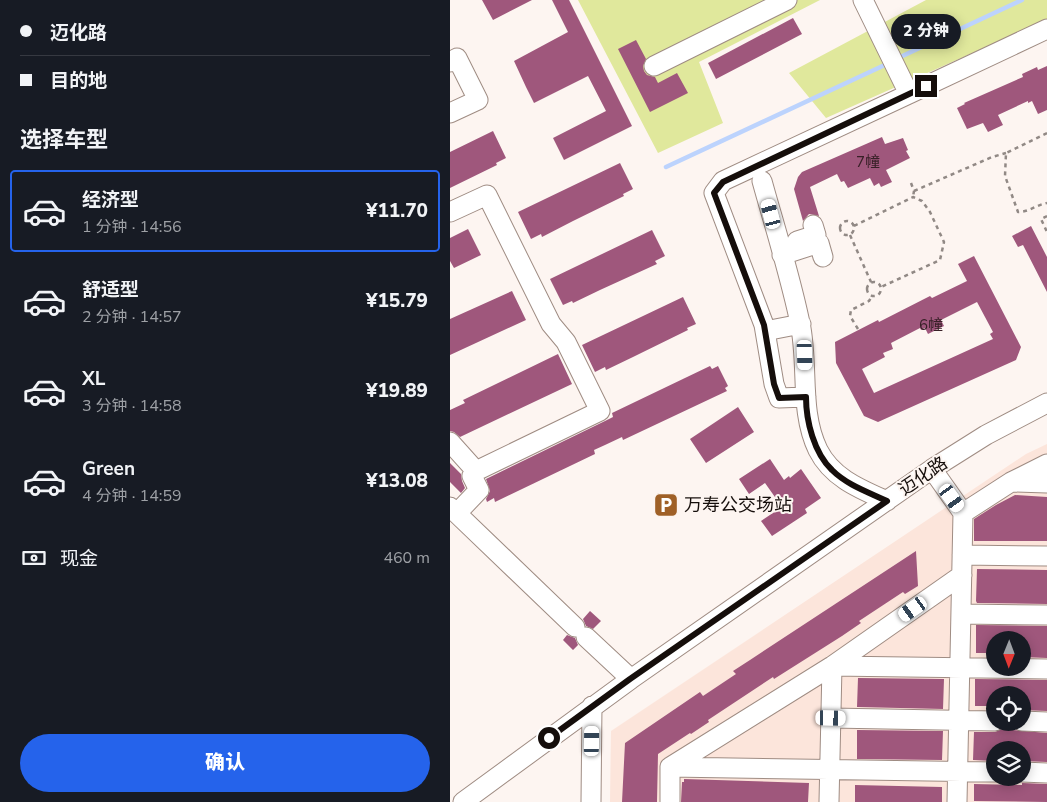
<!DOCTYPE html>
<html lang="zh">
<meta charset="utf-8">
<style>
body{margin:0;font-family:"Nunito Sans","Noto Sans SC",sans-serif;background:#242831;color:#f1f3f6;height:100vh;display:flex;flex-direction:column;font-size:19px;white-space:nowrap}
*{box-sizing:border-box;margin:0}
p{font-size:16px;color:#9ea1a6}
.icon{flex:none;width:28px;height:28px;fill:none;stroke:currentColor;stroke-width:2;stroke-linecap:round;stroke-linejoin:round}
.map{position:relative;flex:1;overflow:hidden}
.sheet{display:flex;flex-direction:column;background:#171b24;width:450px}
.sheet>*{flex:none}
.top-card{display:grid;align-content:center;height:110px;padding:0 20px;background:#171b24}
.needle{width:32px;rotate:181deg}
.fabs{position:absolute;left:536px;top:631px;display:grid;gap:10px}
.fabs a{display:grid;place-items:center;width:45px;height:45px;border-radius:50%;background:#171b24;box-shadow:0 2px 12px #0003;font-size:25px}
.end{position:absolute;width:22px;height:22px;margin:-11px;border:6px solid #150e0b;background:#fff;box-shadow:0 0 0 2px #fff}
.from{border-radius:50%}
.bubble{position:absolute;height:35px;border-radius:18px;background:#171b24;box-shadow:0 2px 12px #0003;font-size:16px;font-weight:800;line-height:35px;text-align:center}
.car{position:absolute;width:15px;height:30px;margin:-15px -8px;border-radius:6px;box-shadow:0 0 4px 1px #0007;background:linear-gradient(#fff 24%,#345 0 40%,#fff 0 76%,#345 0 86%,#fff 0)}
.top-card b{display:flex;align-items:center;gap:18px;height:48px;font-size:19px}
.top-card b+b{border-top:1px solid #363941}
.top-card i{width:12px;height:12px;background:#f1f3f6}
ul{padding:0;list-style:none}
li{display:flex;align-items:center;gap:15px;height:82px;margin:0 10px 8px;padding:0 10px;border:2px solid transparent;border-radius:5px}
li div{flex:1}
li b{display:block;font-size:19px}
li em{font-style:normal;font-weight:800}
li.active{border-color:#2563eb}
li>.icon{width:45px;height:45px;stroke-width:1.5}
h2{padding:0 20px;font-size:22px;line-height:60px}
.pay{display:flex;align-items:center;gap:12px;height:55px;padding:0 20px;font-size:19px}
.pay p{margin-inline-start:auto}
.primary-button{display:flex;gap:10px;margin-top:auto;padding:10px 20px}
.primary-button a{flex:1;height:58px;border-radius:30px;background:#2563eb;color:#fff;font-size:20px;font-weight:800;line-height:58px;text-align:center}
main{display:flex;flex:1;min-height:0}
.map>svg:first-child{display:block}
.built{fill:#fce5db;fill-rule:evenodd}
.green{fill:#e0e89c}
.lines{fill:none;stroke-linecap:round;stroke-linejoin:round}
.stream{stroke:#bcd3fd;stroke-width:4.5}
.building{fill:#9f577c;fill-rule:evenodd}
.minor-casing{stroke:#9f8c83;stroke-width:21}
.path{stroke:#918985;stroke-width:2.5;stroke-dasharray:4 4;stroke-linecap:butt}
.minor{stroke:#fff;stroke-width:19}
.route{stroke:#150e0b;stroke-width:6}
.labels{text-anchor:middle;stroke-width:4;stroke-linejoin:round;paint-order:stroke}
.number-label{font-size:15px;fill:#382027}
.street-label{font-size:18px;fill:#150e0b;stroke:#fdf5f1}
.poi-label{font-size:18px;fill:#150e0b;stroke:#fdf5f1;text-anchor:start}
</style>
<main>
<section class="sheet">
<div class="top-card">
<b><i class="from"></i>迈化路</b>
<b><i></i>目的地</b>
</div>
<h2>选择车型</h2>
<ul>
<li class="active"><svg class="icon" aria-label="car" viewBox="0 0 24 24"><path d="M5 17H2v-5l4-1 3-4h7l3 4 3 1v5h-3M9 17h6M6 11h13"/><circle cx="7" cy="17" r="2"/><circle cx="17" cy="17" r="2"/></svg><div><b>经济型</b><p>1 分钟 · 14:56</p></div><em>¥11.70</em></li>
<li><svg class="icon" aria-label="car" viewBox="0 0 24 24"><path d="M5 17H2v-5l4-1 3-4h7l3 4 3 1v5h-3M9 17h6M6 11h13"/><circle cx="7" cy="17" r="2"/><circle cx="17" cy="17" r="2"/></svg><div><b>舒适型</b><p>2 分钟 · 14:57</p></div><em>¥15.79</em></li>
<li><svg class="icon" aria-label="car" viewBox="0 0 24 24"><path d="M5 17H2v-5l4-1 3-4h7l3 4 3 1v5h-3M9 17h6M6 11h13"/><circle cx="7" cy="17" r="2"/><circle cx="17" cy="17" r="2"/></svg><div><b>XL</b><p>3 分钟 · 14:58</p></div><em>¥19.89</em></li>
<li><svg class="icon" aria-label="car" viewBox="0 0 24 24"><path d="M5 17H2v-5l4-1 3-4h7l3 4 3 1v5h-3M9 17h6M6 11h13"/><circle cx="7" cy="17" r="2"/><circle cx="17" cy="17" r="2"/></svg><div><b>Green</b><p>4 分钟 · 14:59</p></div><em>¥13.08</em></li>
</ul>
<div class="pay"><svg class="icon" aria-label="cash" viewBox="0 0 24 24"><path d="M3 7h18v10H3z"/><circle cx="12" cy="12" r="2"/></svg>现金<p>460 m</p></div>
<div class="primary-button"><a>确认</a></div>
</section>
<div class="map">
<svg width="597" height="802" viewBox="0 0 597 802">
<rect width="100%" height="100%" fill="#fdf5f1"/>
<path class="built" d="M597 444V802H160L161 731 576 454ZM545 640H572V668H545ZM545 695H572V722H545ZM545 750H572V778H545Z"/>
<path class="green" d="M128 0H370L249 62 273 123 208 153Z
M476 0H597V20L376 118 339 73Z"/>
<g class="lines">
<path class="stream" d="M446 59 572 0
M216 167 439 63"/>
</g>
<path class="building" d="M32 0H82L43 20Z
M102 0H119L182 126 114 160 103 138 156 111 138 76 84 103 76 87 64 61 118 32Z
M343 18 352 34 266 79 258 63Z
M186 40 196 59 193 66 194 71 197 75 205 77 208 83 227 73 238 93 200 112 168 49Z
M597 66V110L588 114 582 101 578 103V101L548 115 553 125 538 132 533 123 517 129 507 108 515 104 514 103 573 77 572 74 587 67 588 70Z
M43 131 56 158 46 163 47 165 0 188V152Z
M432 137 435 144 453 138 458 150 456 151 460 158 436 170 442 182 431 187 429 183 424 186 420 178 398 188 394 181 391 182 387 174 360 187 369 216 359 214 353 221 344 189 348 177 352 172Z
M170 163 183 189 173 194 174 196 123 221 92 237 91 234 81 239 68 212Z
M581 226 597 257V292L573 245 568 247 562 236Z
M18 229 31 255 4 268 0 261V238Z
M202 230 215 256 205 261 207 264 150 290 123 303 122 301 113 305 100 279Z
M524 256 571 347 566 360 428 422 414 416 386 363 385 342 428 320 429 322 480 296 482 298 517 281 508 264ZM527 302 543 332 540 334 543 339 424 393 412 369 435 357 433 353 443 349 441 343 470 328 471 330 475 328 478 334 494 326 491 320Z
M62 291 76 320 0 355V319Z
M233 297 246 324 237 328 238 330 183 357 156 370 155 367 145 372 132 345Z
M108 354 122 384 10 437 4 432 0 431V410L15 403 13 400Z
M260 366 262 369 268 366 278 386 275 388 277 391 173 440 172 437 155 445 144 450 145 454 45 502 44 498 37 502 36 499 40 491 36 479 155 421 163 417 162 413Z
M288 407 304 432 256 463 240 439Z
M320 459 334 480 339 476 340 478 351 469 371 498 355 509 357 513 322 536 311 521 332 507 315 483 299 494 289 479Z
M0 463 11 474 12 481 15 488 11 493 0 482Z
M565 495 597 497V541H524V519L546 505Z
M466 551 468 586 455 594 453 592 409 621 411 623 392 636 324 679 323 677 258 720 259 722 241 734 240 733 208 754 207 802H172L175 743 250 692 253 696 286 674 283 671 300 660Z
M527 569 597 570V604L527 603 526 601Z
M140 611 151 621 143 629 136 626 133 619Z
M526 625 597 626V658L572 657V640H545V653H526Z
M117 635 125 638 128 645 123 650 113 640Z
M408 678 494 679 493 709 407 707Z
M525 679 597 680V711L572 710V695H545V706H525Z
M552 729 597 733V762L572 761V750H545V761L523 760 524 732H545Z
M407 730 493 731 492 760 407 759Z
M234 779 359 783 358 802H231L232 782H234Z
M572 783 597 784V802L524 801V784L572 785Z
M405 785 492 787V802H405Z"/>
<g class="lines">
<defs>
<path id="minor" d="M0 62 7 58 28 100 0 113
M204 66 337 0
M459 94 597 29
M312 181C325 228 340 275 350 323 359 365 349 411 368 450 382 478 410 489 437 501
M0 212 37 195 101 324 116 342 150 411 26 471 0 442
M347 241 366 235 363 225
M332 255 369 243 373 257
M315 331 351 324
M356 397 329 398 324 384 314 325 264 193 273 181 459 94 413 0
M482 469 513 513 507 802
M564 482 597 483
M0 507 125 627
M7 513 29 490 22 476 26 471
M513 513 561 482 597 464
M512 555 597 556
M512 575 382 666 220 767 545 772
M511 614 597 615
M136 637 181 679
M381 718 545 721
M572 721 597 722
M572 772 597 773
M13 802 181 679 482 469 536 435 597 403
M141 802 142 706
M220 802V767
M379 802 382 666 597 669"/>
</defs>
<use href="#minor" class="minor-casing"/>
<path class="path" d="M597 133 556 153 555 176 568 212C579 212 586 205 597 203
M461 183 464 191 463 197
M464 191 542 157 556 153
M597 216 591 219 597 232
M390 228a7 7 0 1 1 14 0a7 7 0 1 1-14 0Z
M404 226 463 197 472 201 480 212 494 242 490 260 431 287
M400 235 421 282
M417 289a7 7 0 1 1 14 0a7 7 0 1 1-14 0Z
M408 329 400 316 401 310 419 301 422 296"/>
<use href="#minor" class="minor"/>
</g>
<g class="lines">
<path class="route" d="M99 738 180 679 437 501C418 492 397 485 382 470 364 453 356 421 356 397L329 398 324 384 314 325 264 193 273 182 476 86"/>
</g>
<defs>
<symbol id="parking-square" viewBox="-11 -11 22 22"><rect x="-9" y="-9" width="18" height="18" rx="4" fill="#9f6027" stroke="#fdf5f1"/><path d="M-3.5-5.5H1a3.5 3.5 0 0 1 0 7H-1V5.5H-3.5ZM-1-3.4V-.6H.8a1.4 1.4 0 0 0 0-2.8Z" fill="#fff"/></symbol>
</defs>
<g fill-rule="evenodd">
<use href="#parking-square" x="202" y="491" width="28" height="28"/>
</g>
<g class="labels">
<g class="number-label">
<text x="418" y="167">7幢</text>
<text x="481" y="330">6幢</text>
</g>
<g class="street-label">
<text transform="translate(473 476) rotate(-34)" y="6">迈化路</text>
</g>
<g class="poi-label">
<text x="234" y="511">万寿公交场站</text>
</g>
</g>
</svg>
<div class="fabs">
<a><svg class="needle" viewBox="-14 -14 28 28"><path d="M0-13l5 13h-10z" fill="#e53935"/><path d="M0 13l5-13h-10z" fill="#9ea1a6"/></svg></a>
<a><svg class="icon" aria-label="locate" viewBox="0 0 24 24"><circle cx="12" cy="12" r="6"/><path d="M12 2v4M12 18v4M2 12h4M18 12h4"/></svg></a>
<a><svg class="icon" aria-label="layers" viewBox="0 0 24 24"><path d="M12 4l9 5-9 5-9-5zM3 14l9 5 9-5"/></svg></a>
</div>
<i class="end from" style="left:99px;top:738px"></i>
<i class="end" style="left:476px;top:86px"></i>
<div class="bubble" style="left:441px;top:14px;width:70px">2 分钟</div>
<i class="car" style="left:321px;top:214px;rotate:345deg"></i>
<i class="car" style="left:355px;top:355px;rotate:178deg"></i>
<i class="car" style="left:502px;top:498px;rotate:144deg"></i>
<i class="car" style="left:463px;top:609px;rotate:235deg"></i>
<i class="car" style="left:381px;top:718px;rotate:91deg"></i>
<i class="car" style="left:142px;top:741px;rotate:1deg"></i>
</div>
</main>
